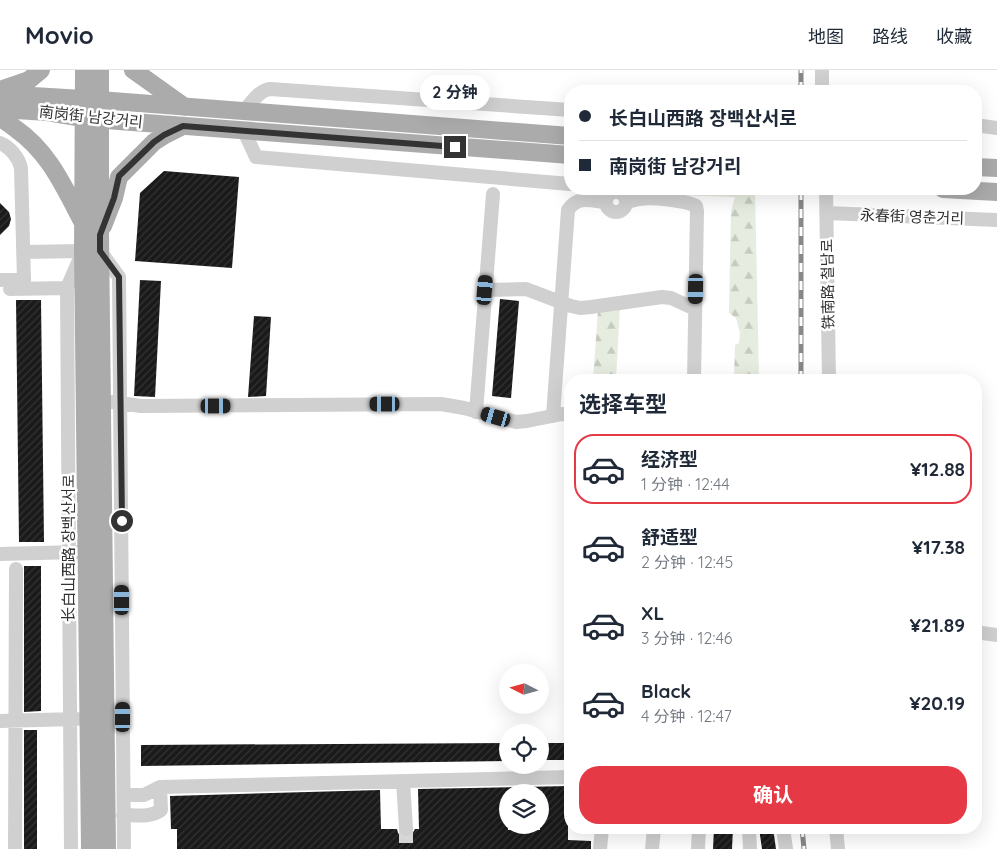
<!DOCTYPE html>
<html lang="zh">
<meta charset="utf-8">
<style>
body{margin:0;font-family:Quicksand,"Noto Sans SC","Noto Sans KR",sans-serif;background:#f2f2f3;color:#1f2937;height:100vh;display:flex;flex-direction:column;font-size:19px;white-space:nowrap}
*{box-sizing:border-box;margin:0}
p{font-size:16px;color:#747a83}
.icon{flex:none;width:28px;height:28px;fill:none;stroke:currentColor;stroke-width:2;stroke-linecap:round;stroke-linejoin:round}
.map{position:relative;flex:1;overflow:hidden}
.sheet{position:absolute;left:564px;top:304px;width:418px;height:460px;display:flex;flex-direction:column;background:#fff;border-radius:20px;box-shadow:0 5px 20px #0002}
.sheet>*{flex:none}
.hud{position:absolute;left:564px;top:15px;width:418px;height:110px;border-radius:20px;box-shadow:0 5px 20px #0002;display:grid;align-content:center;height:110px;padding:0 15px;background:#fff}
.needle{width:32px;rotate:276deg}
.fabs{position:absolute;left:499px;top:594px;display:grid;gap:10px}
.fabs a{display:grid;place-items:center;width:50px;height:50px;border-radius:50%;background:#fff;box-shadow:0 5px 20px #0002;font-size:25px}
.end{position:absolute;width:22px;height:22px;margin:-11px;border:6px solid #333;background:#fff;box-shadow:0 0 0 2px #fff}
.from{border-radius:50%}
.bubble{position:absolute;height:35px;border-radius:18px;background:#fff;box-shadow:0 5px 20px #0002;font-size:16px;font-weight:700;line-height:35px;text-align:center}
.car{position:absolute;width:15px;height:30px;margin:-15px -8px;border-radius:6px;box-shadow:0 0 4px 1px #0007;background:linear-gradient(#222 24%,#8ab4d8 0 40%,#222 0 76%,#8ab4d8 0 86%,#222 0)}
.hud b{display:flex;align-items:center;gap:18px;height:48px;font-size:19px}
.hud b+b{border-top:1px solid #e0e1e3}
.hud i{width:12px;height:12px;background:#1f2937}
ul{padding:0;list-style:none}
li{display:flex;align-items:center;gap:15px;height:70px;margin:0 10px 8px;padding:0 5px;border:2px solid transparent;border-radius:20px}
li div{flex:1}
li b{display:block;font-size:19px}
li em{font-style:normal;font-weight:700}
li.active{border-color:#e63946}
li>.icon{width:45px;height:45px;stroke-width:1.5}
h2{padding:0 15px;font-size:22px;line-height:60px}
.primary-button{display:flex;gap:10px;margin-top:auto;padding:10px 15px}
.primary-button a{flex:1;height:58px;border-radius:20px;background:#e63946;color:#fff;font-size:20px;font-weight:700;line-height:58px;text-align:center}
header{display:flex;align-items:center;gap:30px;box-sizing:border-box;height:70px;padding:0 25px;background:#fff;border-bottom:1px solid #e0e1e3}
header strong{font-size:24px}
nav{display:flex;gap:28px;margin-inline-start:auto;font-size:18px}
.map>svg:first-child{display:block}
.forest{fill:url(#forest-firs)}
.building{fill:url(#building-hatch);fill-rule:evenodd}
.lines{fill:none;stroke-linecap:round;stroke-linejoin:round}
.minor-tunnel{stroke:#d6d6d6;stroke-width:14;stroke-dasharray:14 7;stroke-linecap:butt}
.minor{stroke:#d0d0d0;stroke-width:14}
.major{stroke:#ababab;stroke-width:18}
.rail-casing{stroke:#888;stroke-width:5}
.rail{stroke:#fff;stroke-width:3;stroke-dasharray:9;stroke-linecap:butt}
.route{stroke:#333;stroke-width:6}
.labels{text-anchor:middle;stroke-width:5;stroke-linejoin:round;paint-order:stroke}
.street-label{font-size:15px;fill:#333;stroke:#fff}
</style>
<header>
<strong>Movio</strong>
<nav><a>地图</a><a>路线</a><a>收藏</a></nav>
</header>
<div class="map">
<svg width="997" height="779" viewBox="0 0 997 779">
<defs>
<pattern id="forest-firs" width="22" height="20" patternUnits="userSpaceOnUse" patternTransform="scale(1.25)"><rect width="22" height="20" fill="#e6ecdf"/><path d="M5 1l3.5 6h-7zM16 11l3.5 6h-7z" fill="#c6cbc0"/></pattern>
<pattern id="building-hatch" width="6" height="6" patternUnits="userSpaceOnUse" patternTransform="scale(1.25)"><rect width="6" height="6" fill="#1a1a1a"/><path d="M-1 1l2-2M0 6l6-6M5 7l2-2" fill="none" stroke="#333"/></pattern>
</defs>
<rect width="100%" height="100%" fill="#fff"/>
<path class="forest" d="M651 119H725L755 121 759 310H734L735 275 739 273 740 263 736 248 729 243 731 141 735 127 674 125 651 120Z
M620 237 616 310H593L598 240Z"/>
<path class="building" d="M164 101 239 107 232 198 135 191 140 123Z
M0 133 9 142 11 149 9 156 0 165Z
M140 210 161 211 155 327 134 326Z
M500 229 519 231 511 328 492 326Z
M16 230H41L44 472H19Z
M254 246 271 247 266 326 248 327Z
M24 496H41V641L24 642Z
M24 660H37V779H24Z
M508 673V691L141 696V675Z
M540 673H570V690H540Z
M570 716V750H568V770L591 771V779H177V759H171L170 726 380 720 381 759H397L398 763 402 767 407 768 411 766 415 759H419L418 719ZM508 722H540V760H508Z
M714 758H733L732 779H713Z
M759 758H773L776 779H762Z"/>
<g class="lines">
<path class="minor-tunnel" d="M406 759V779"/>
<path class="minor" d="M822 0V21
M244 41C251 33 259 20 270 19L570 40
M975 55 997 58
M244 61 256 87 570 114
M0 73C10 77 19 88 21 98L24 210H0
M826 119 829 310
M606 132a10 10 0 1 1 20 0a10 10 0 1 1-20 0Z
M627 132C631 131 635 130 639 129 651 127 685 130 696 136L697 141 694 310
M827 143 997 150
M100 181 119 207 124 779
M23 182 83 181 67 218 71 779
M10 219 67 218
M485 220 526 219 571 236 580 238 591 237 662 227 671 228 695 239
M112 332 141 336 441 334 464 338 516 352 527 351 562 344 570 345
M476 342 493 124
M553 346 568 140C578 125 591 131 606 132
M0 484 78 482
M975 562 997 565
M0 651 77 649
M403 711 406 759
M124 725H144L160 717 570 707
M123 745C136 745 150 748 161 740L160 717
M749 758 750 779
M783 758 786 779
M836 758 838 779
M15 779 16 499
M600 779 602 758
M652 779 654 758
M698 779 699 758"/>
<path class="major" d="M84 0 83 181 90 779
M100 0V165L107 779
M133 0 185 37
M0 20 29 10 41 0
M0 24 99 30 570 66
M0 39 47 42 83 48 119 51 570 85
M0 48C6 51 11 55 16 59 49 82 64 117 82 151
M975 97 997 98
M943 119 997 122
M103 156 114 128 119 107 154 72 165 65 183 56"/>
<defs>
<path id="rail" d="M801 21V0
M801 310V119
M802 758 804 779"/>
</defs>
<use href="#rail" class="rail-casing"/>
<use href="#rail" class="rail"/>
</g>
<g class="lines">
<path class="route" d="M122 451 119 207 100 181V165L114 128 119 106 154 72 164 65 183 56 455 77"/>
</g>
<g class="labels">
<g class="street-label">
<text transform="translate(91 47) rotate(6)" y="5">南岗街 남강거리</text>
<text transform="translate(912 147) rotate(2)" y="5">永春街 영춘거리</text>
<text transform="translate(828 214) rotate(-91)" y="5">铁南路 철남로</text>
<text transform="translate(69 478) rotate(-90)" y="5">长白山西路 장백산서로</text>
</g>
</g>
</svg>
<div class="fabs">
<a><svg class="needle" viewBox="-14 -14 28 28"><path d="M0-13l5 13h-10z" fill="#e53935"/><path d="M0 13l5-13h-10z" fill="#747a83"/></svg></a>
<a><svg class="icon" aria-label="locate" viewBox="0 0 24 24"><circle cx="12" cy="12" r="6"/><path d="M12 2v4M12 18v4M2 12h4M18 12h4"/></svg></a>
<a><svg class="icon" aria-label="layers" viewBox="0 0 24 24"><path d="M12 4l9 5-9 5-9-5zM3 14l9 5 9-5"/></svg></a>
</div>
<i class="end from" style="left:122px;top:451px"></i>
<i class="end" style="left:455px;top:77px"></i>
<div class="bubble" style="left:420px;top:5px;width:70px">2 分钟</div>
<i class="car" style="left:696px;top:219px;rotate:181deg"></i>
<i class="car" style="left:485px;top:220px;rotate:5deg"></i>
<i class="car" style="left:385px;top:334px;rotate:270deg"></i>
<i class="car" style="left:216px;top:336px;rotate:90deg"></i>
<i class="car" style="left:496px;top:347px;rotate:286deg"></i>
<i class="car" style="left:122px;top:530px;rotate:0deg"></i>
<i class="car" style="left:123px;top:647px;rotate:0deg"></i>
<div class="hud">
<b><i class="from"></i>长白山西路 장백산서로</b>
<b><i></i>南岗街 남강거리</b>
</div>
<section class="sheet">
<h2>选择车型</h2>
<ul>
<li class="active"><svg class="icon" aria-label="car" viewBox="0 0 24 24"><path d="M5 17H2v-5l4-1 3-4h7l3 4 3 1v5h-3M9 17h6M6 11h13"/><circle cx="7" cy="17" r="2"/><circle cx="17" cy="17" r="2"/></svg><div><b>经济型</b><p>1 分钟 · 12:44</p></div><em>¥12.88</em></li>
<li><svg class="icon" aria-label="car" viewBox="0 0 24 24"><path d="M5 17H2v-5l4-1 3-4h7l3 4 3 1v5h-3M9 17h6M6 11h13"/><circle cx="7" cy="17" r="2"/><circle cx="17" cy="17" r="2"/></svg><div><b>舒适型</b><p>2 分钟 · 12:45</p></div><em>¥17.38</em></li>
<li><svg class="icon" aria-label="car" viewBox="0 0 24 24"><path d="M5 17H2v-5l4-1 3-4h7l3 4 3 1v5h-3M9 17h6M6 11h13"/><circle cx="7" cy="17" r="2"/><circle cx="17" cy="17" r="2"/></svg><div><b>XL</b><p>3 分钟 · 12:46</p></div><em>¥21.89</em></li>
<li><svg class="icon" aria-label="car" viewBox="0 0 24 24"><path d="M5 17H2v-5l4-1 3-4h7l3 4 3 1v5h-3M9 17h6M6 11h13"/><circle cx="7" cy="17" r="2"/><circle cx="17" cy="17" r="2"/></svg><div><b>Black</b><p>4 分钟 · 12:47</p></div><em>¥20.19</em></li>
</ul>
<div class="primary-button"><a>确认</a></div>
</section>
</div>
